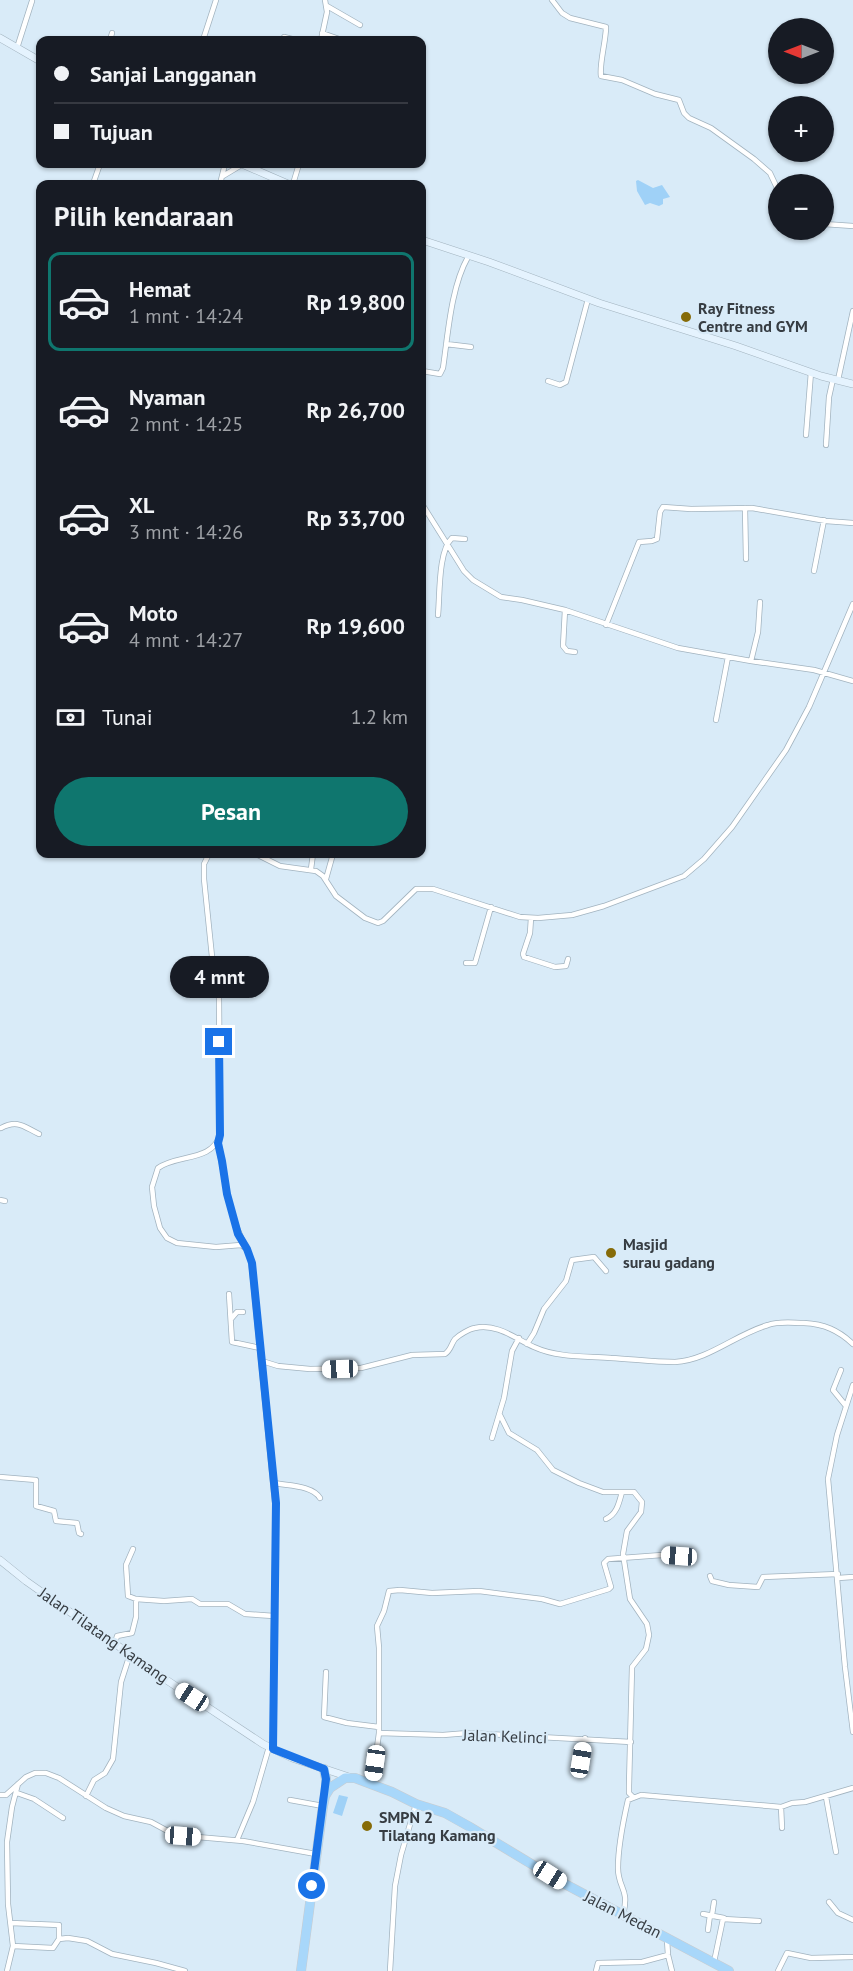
<!DOCTYPE html>
<html lang="id">
<meta charset="utf-8">
<style>
body{margin:0;font-family:"PT Sans",sans-serif;background:#242831;color:#f1f3f6;height:100vh;display:flex;flex-direction:column;font-size:22px;white-space:nowrap}
*{box-sizing:border-box;margin:0}
p{font-size:20px;color:#9ea1a6}
.icon{flex:none;width:33px;height:33px;fill:none;stroke:currentColor;stroke-width:2;stroke-linecap:round;stroke-linejoin:round}
.map{position:relative;flex:1;overflow:hidden}
.panel{position:absolute;left:36px;top:180px;width:390px;height:678px;display:flex;flex-direction:column;background:#171b24;border-radius:12px;box-shadow:0 2px 4px #0004}
.panel>*{flex:none}
.guide{position:absolute;left:36px;top:36px;width:390px;height:132px;border-radius:12px;box-shadow:0 2px 4px #0004;display:grid;align-content:center;height:132px;padding:0 18px;background:#171b24}
.needle{width:39px;rotate:270deg}
.buttons{position:absolute;left:768px;top:18px;display:grid;gap:12px}
.buttons a{display:grid;place-items:center;width:66px;height:66px;border-radius:50%;background:#171b24;box-shadow:0 2px 4px #0004;font-size:30px}
.end{position:absolute;width:27px;height:27px;margin:-14px;border:8px solid #1a73e8;background:#fff;box-shadow:0 0 0 3px #fff}
.from{border-radius:50%}
.bubble{position:absolute;height:42px;border-radius:21px;background:#171b24;box-shadow:0 2px 4px #0004;font-size:20px;font-weight:700;line-height:42px;text-align:center}
.car{position:absolute;width:18px;height:36px;margin:-18px -9px;border-radius:8px;box-shadow:0 0 4px 2px #0007;background:linear-gradient(#fff 24%,#345 0 40%,#fff 0 76%,#345 0 86%,#fff 0)}
.guide b{display:flex;align-items:center;gap:21px;height:57px;font-size:22px}
.guide b+b{border-top:2px solid #363941}
.guide i{width:15px;height:15px;background:#f1f3f6}
ul{padding:0;list-style:none}
li{display:flex;align-items:center;gap:18px;height:99px;margin:0 12px 9px;padding:0 6px;border:3px solid transparent;border-radius:12px}
li div{flex:1}
li b{display:block;font-size:22px}
li em{font-style:normal;font-weight:700}
li.current{border-color:#0f766e}
li>.icon{width:54px;height:54px;stroke-width:1.5}
h2{padding:0 18px;font-size:27px;line-height:72px}
.pay{display:flex;align-items:center;gap:15px;height:66px;padding:0 18px;font-size:22px}
.pay p{margin-inline-start:auto}
.primary-button{display:flex;gap:12px;margin-top:auto;padding:12px 18px}
.primary-button a{flex:1;height:69px;border-radius:36px;background:#0f766e;color:#fff;font-size:24px;font-weight:700;line-height:69px;text-align:center}
.map>svg:first-child{display:block}
.green{fill:#9fd1f7}
.lines{fill:none;stroke-linecap:round;stroke-linejoin:round}
.street-casing{stroke:#a2b3bf;stroke-width:6}
.secondary-casing{stroke:#a2b3bf;stroke-width:8}
.highway-casing{stroke:#cbccce;stroke-width:10}
.street{stroke:#fff;stroke-width:4.5}
.secondary{stroke:#e5f3fe;stroke-width:7}
.highway{stroke:#a8d7fa;stroke-width:9}
.route{stroke:#1a73e8;stroke-width:8}
.poi-dot{fill:#866b08;stroke:#d9ebf8;stroke-width:2}
.labels{text-anchor:middle;stroke-width:4.5;stroke-linejoin:round;paint-order:stroke}
.poi-label{font-size:16px;font-weight:bold;fill:#363c42;stroke:#d9ebf8;text-anchor:start}
.street-label{font-size:16px;fill:#363c42;stroke:#d9ebf8}
</style>
<div class="map">
<svg width="853" height="1971" viewBox="0 0 853 1971">
<rect width="100%" height="100%" fill="#d9ebf8"/>
<path class="green" d="M638 180 653 188 662 185 670 197 663 199V204L659 206 650 203 645 205 637 191 636 181Z
M339 1795 348 1797 342 1816 333 1813Z"/>
<g class="lines">
<defs>
<path id="street" d="M552 0 562 13 570 18 606 27C606 41 599 65 601 76L622 80 655 94 679 100 684 113 689 118 711 128 754 159 770 173 778 190
M327 6 360 25
M322 33 342 40
M284 37 296 40
M110 40 112 33
M203 40 216 0
M321 40 327 12 325 0
M17 48 32 1
M223 176 243 164
M93 184 100 164
M220 184 225 164
M293 184 299 164
M824 224 853 226
M422 267V269
M446 344 471 347
M422 371 440 374 443 368C448 334 451 287 468 257
M838 380 853 311
M548 381 560 385 566 382 588 299
M806 435 811 372
M826 445 829 397 833 379
M422 504 464 571 473 580 501 597 522 600 565 610 678 648 751 661 814 670 853 681
M745 508 746 559
M814 571 824 520
M565 610 563 646 567 651 575 652
M438 615C440 595 438 551 452 538L465 539
M606 625 639 542 652 541 657 539 660 512 663 507 691 509 752 508 826 521 853 523
M751 661 758 632 760 602
M716 720 728 657
M209 854 204 864V879L214 976 219 997 220 1135C212 1162 177 1154 158 1168L152 1187 154 1206 160 1228 167 1238 177 1243 216 1247 241 1245 247 1249 251 1260 276 1513 273 1659V1749
M256 854 280 866 316 871 323 876 336 896 365 918 378 923 383 921 416 889H433L520 917 538 918 572 915 604 906 684 876 704 859 732 827 786 750 809 707 853 604
M311 869 313 854
M326 879 333 854
M531 918 530 933 523 954 524 957 555 967 566 966 568 959
M466 963H475L491 907
M1 1128C18 1119 24 1127 39 1134
M218 1143C225 1177 228 1216 246 1247
M0 1200 5 1201
M229 1294 232 1342 260 1348
M231 1319 237 1312H243
M527 1344 534 1333 544 1309 566 1281 572 1260 594 1257 606 1271
M262 1361 278 1366 310 1369 361 1368 412 1355 445 1354C451 1350 451 1344 455 1339 459 1335 469 1329 475 1328 497 1323 516 1339 534 1347 558 1358 586 1356 611 1358 632 1359 653 1362 675 1362 709 1360 736 1334 768 1325 779 1321 792 1323 804 1323 824 1324 838 1330 853 1344
M841 1370 833 1390 846 1406
M853 1385 837 1435 828 1479 845 1667 853 1732
M500 1415 509 1433 537 1450 553 1470 579 1483 603 1492H634L642 1502 641 1512 627 1531 623 1554 630 1599 647 1624 649 1635 646 1649 632 1667 629 1786V1793L633 1797
M492 1438 504 1398 512 1351 519 1338
M0 1477 36 1480V1506L54 1511 56 1521 77 1523 79 1533 81 1534
M274 1483C288 1486 312 1485 320 1498
M606 1519C617 1514 619 1503 622 1492
M133 1549 126 1565 128 1596 136 1599 164 1601 192 1599 200 1604H228L245 1614 274 1616
M710 1576 712 1581 729 1585 758 1587 763 1577 838 1574
M838 1578 853 1577
M115 1643 117 1636 132 1633 136 1617V1599
M326 1672 324 1717 347 1723 379 1727
M379 1733 443 1735 468 1733 631 1742
M580 1766 585 1738
M372 1784 379 1733V1648L377 1626 384 1611 389 1591 400 1590 432 1593 479 1591 542 1599 560 1604 609 1589 611 1587 604 1563 608 1559 662 1555 679 1556
M17 1793 34 1799 63 1818
M0 1795H6L26 1777 35 1773H46L59 1778 106 1808 124 1816 151 1822 175 1835 243 1841 316 1854
M86 1796 94 1780 105 1773 113 1759 121 1682 130 1654
M826 1797 836 1852
M290 1800 323 1806
M781 1807 782 1828
M237 1840 253 1802 269 1747
M829 1902 838 1913 853 1920
M703 1914 724 1918
M623 1915C630 1888 618 1889 618 1868 618 1846 623 1822 628 1800L641 1795 781 1807 792 1803 805 1802 853 1788
M712 1915 714 1902
M11 1923 59 1925V1939
M708 1930 710 1915
M667 1940 668 1955 672 1971
M13 1946 53 1948 59 1939 68 1938 87 1941 112 1954 156 1963 185 1971
M714 1962 723 1919 759 1921
M7 1971 13 1946 8 1904 7 1842 12 1807 18 1784
M390 1971 395 1886 401 1855 416 1804
M596 1971 598 1963 642 1962 668 1955
M778 1971 787 1953 811 1958 853 1957"/>
<path id="secondary" d="M0 38 40 61
M242 164 288 184
M422 240 489 262 599 303 736 346 821 376 853 384
M0 1560 26 1581 165 1679 263 1744 292 1758 349 1777"/>
<path id="highway" d="M324 1769 326 1779V1793
M301 1971 323 1806 325 1796 330 1788 345 1778H355L392 1792 416 1804 445 1813 470 1827 563 1883 729 1971"/>
</defs>
<use href="#street" class="street-casing"/>
<use href="#secondary" class="secondary-casing"/>
<use href="#highway" class="highway-casing"/>
<use href="#street" class="street"/>
<use href="#secondary" class="secondary"/>
<use href="#highway" class="highway"/>
</g>
<g class="lines">
<path class="route" d="M219 1042 220 1135 218 1143 222 1161 227 1194 238 1234 247 1249 252 1263 276 1503 273 1749 324 1769 326 1779 312 1886"/>
</g>
<g class="poi-dot">
<circle cx="686" cy="317" r="6"/>
<circle cx="611" cy="1253" r="6"/>
<circle cx="367" cy="1826" r="6"/>
</g>
<g class="labels">
<g class="poi-label">
<text x="698" y="314">Ray Fitness<tspan x="698" dy="18">Centre and GYM</tspan></text>
<text x="623" y="1250">Masjid<tspan x="623" dy="18">surau gadang</tspan></text>
<text x="379" y="1823">SMPN 2<tspan x="379" dy="18">Tilatang Kamang</tspan></text>
</g>
<g class="street-label">
<text transform="translate(104 1635) rotate(35)" y="6">Jalan Tilatang Kamang</text>
<text transform="translate(505 1736) rotate(2)" y="6">Jalan Kelinci</text>
<text transform="translate(623 1914) rotate(27)" y="6">Jalan Medan</text>
</g>
</g>
</svg>
<div class="buttons">
<a><svg class="needle" viewBox="-14 -14 28 28"><path d="M0-13l5 13h-10z" fill="#e53935"/><path d="M0 13l5-13h-10z" fill="#9ea1a6"/></svg></a>
<a>+</a>
<a>−</a>
</div>
<i class="end from" style="left:312px;top:1886px"></i>
<i class="end" style="left:219px;top:1042px"></i>
<div class="bubble" style="left:170px;top:956px;width:99px">4 mnt</div>
<i class="car" style="left:340px;top:1369px;rotate:268deg"></i>
<i class="car" style="left:679px;top:1556px;rotate:274deg"></i>
<i class="car" style="left:192px;top:1697px;rotate:303deg"></i>
<i class="car" style="left:581px;top:1760px;rotate:9deg"></i>
<i class="car" style="left:375px;top:1763px;rotate:188deg"></i>
<i class="car" style="left:183px;top:1836px;rotate:94deg"></i>
<i class="car" style="left:550px;top:1875px;rotate:122deg"></i>
<div class="guide">
<b><i class="from"></i>Sanjai Langganan</b>
<b><i></i>Tujuan</b>
</div>
<section class="panel">
<h2>Pilih kendaraan</h2>
<ul>
<li class="current"><svg class="icon" aria-label="car" viewBox="0 0 24 24"><path d="M5 17H2v-5l4-1 3-4h7l3 4 3 1v5h-3M9 17h6M6 11h13"/><circle cx="7" cy="17" r="2"/><circle cx="17" cy="17" r="2"/></svg><div><b>Hemat</b><p>1 mnt · 14:24</p></div><em>Rp 19,800</em></li>
<li><svg class="icon" aria-label="car" viewBox="0 0 24 24"><path d="M5 17H2v-5l4-1 3-4h7l3 4 3 1v5h-3M9 17h6M6 11h13"/><circle cx="7" cy="17" r="2"/><circle cx="17" cy="17" r="2"/></svg><div><b>Nyaman</b><p>2 mnt · 14:25</p></div><em>Rp 26,700</em></li>
<li><svg class="icon" aria-label="car" viewBox="0 0 24 24"><path d="M5 17H2v-5l4-1 3-4h7l3 4 3 1v5h-3M9 17h6M6 11h13"/><circle cx="7" cy="17" r="2"/><circle cx="17" cy="17" r="2"/></svg><div><b>XL</b><p>3 mnt · 14:26</p></div><em>Rp 33,700</em></li>
<li><svg class="icon" aria-label="car" viewBox="0 0 24 24"><path d="M5 17H2v-5l4-1 3-4h7l3 4 3 1v5h-3M9 17h6M6 11h13"/><circle cx="7" cy="17" r="2"/><circle cx="17" cy="17" r="2"/></svg><div><b>Moto</b><p>4 mnt · 14:27</p></div><em>Rp 19,600</em></li>
</ul>
<div class="pay"><svg class="icon" aria-label="cash" viewBox="0 0 24 24"><path d="M3 7h18v10H3z"/><circle cx="12" cy="12" r="2"/></svg>Tunai<p>1.2 km</p></div>
<div class="primary-button"><a>Pesan</a></div>
</section>
</div>
